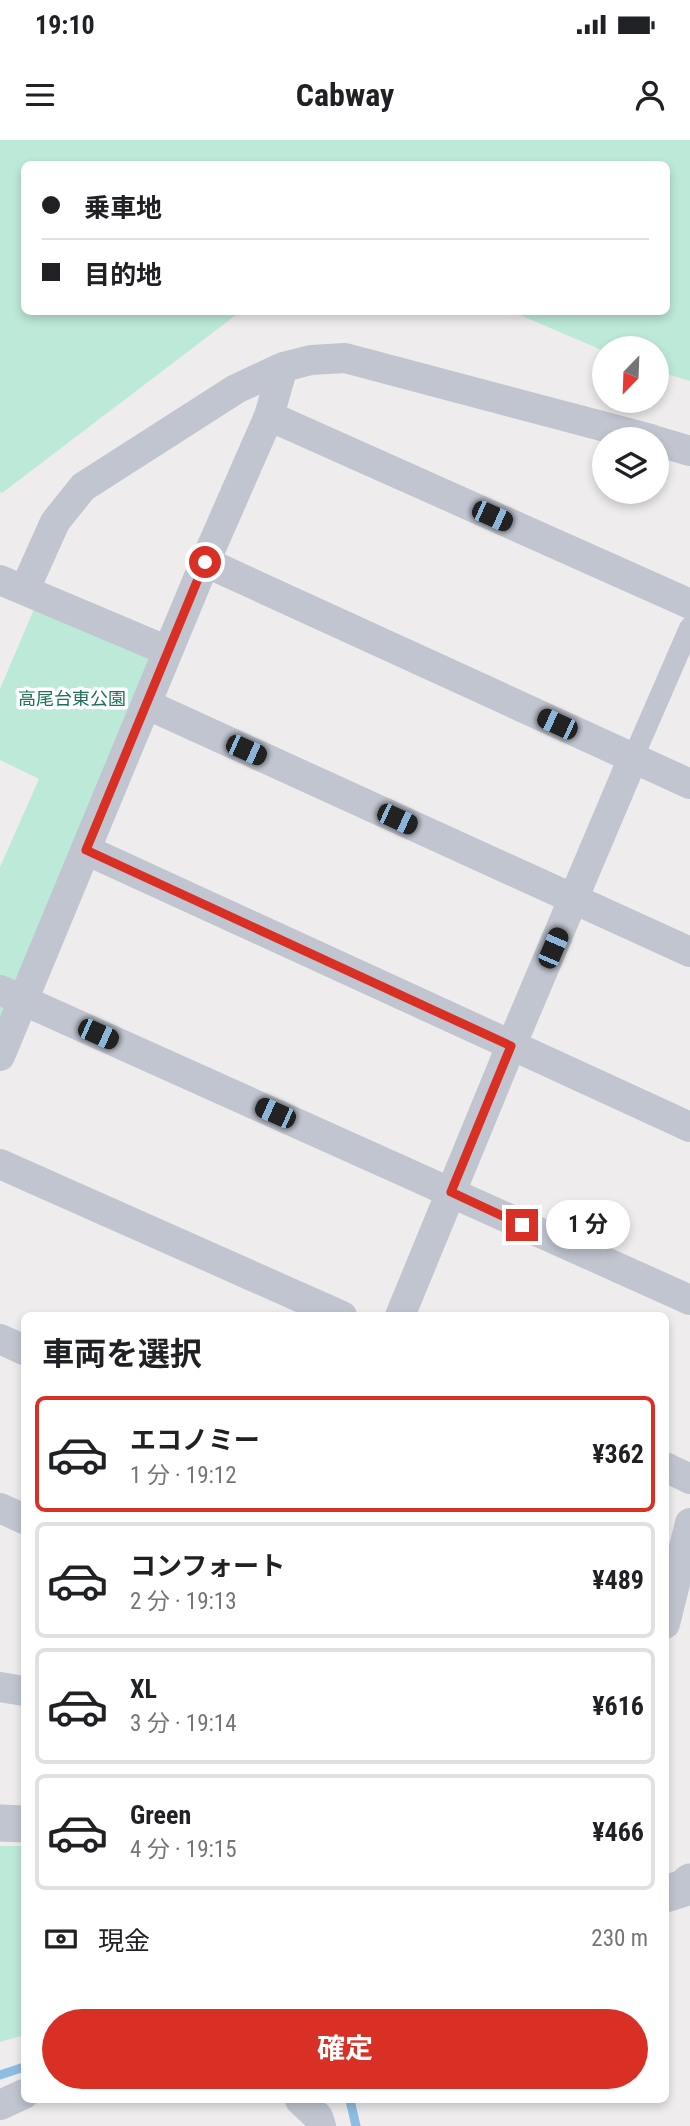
<!DOCTYPE html>
<html lang="ja">
<meta charset="utf-8">
<style>
body{margin:0;font-family:"Roboto Condensed","Noto Sans JP",sans-serif;background:#f6f6f6;color:#202124;height:100vh;display:flex;flex-direction:column;font-size:26px;white-space:nowrap}
*{box-sizing:border-box;margin:0}
p{font-size:23px;color:#757577}
.icon{flex:none;width:38px;height:38px;fill:none;stroke:currentColor;stroke-width:2;stroke-linecap:round;stroke-linejoin:round}
.map{position:relative;flex:1;overflow:hidden}
.side{position:absolute;left:21px;top:1172px;width:648px;height:791px;display:flex;flex-direction:column;background:#fff;border-radius:10px;box-shadow:0 4px 10px #0003}
.side>*{flex:none}
.banner{position:absolute;left:21px;top:21px;width:649px;height:154px;border-radius:10px;box-shadow:0 4px 10px #0003;display:grid;align-content:center;height:154px;padding:0 21px;background:#fff}
.needle{width:46px;rotate:203deg}
.controls{position:absolute;left:592px;top:196px;display:grid;gap:14px}
.controls a{display:grid;place-items:center;width:77px;height:77px;border-radius:50%;background:#fff;box-shadow:0 4px 10px #0003;font-size:35px}
.end{position:absolute;width:32px;height:32px;margin:-16px;border:9px solid #d93025;background:#fff;box-shadow:0 0 0 4px #fff}
.from{border-radius:50%}
.bubble{position:absolute;height:49px;border-radius:24px;background:#fff;box-shadow:0 4px 10px #0003;font-size:23px;font-weight:700;line-height:49px;text-align:center}
.car{position:absolute;width:21px;height:42px;margin:-21px -10px;border-radius:9px;box-shadow:0 0 5px 2px #0007;background:linear-gradient(#222 24%,#8ab4d8 0 40%,#222 0 76%,#8ab4d8 0 86%,#222 0)}
.banner b{display:flex;align-items:center;gap:24px;height:66px;font-size:26px}
.banner b+b{border-top:2px solid #e0e0e0}
.banner i{width:18px;height:18px;background:#202124}
ul{padding:0;list-style:none}
li{display:flex;align-items:center;gap:21px;height:116px;margin:0 14px 10px;padding:0 7px;border:4px solid #e0e0e0;border-radius:10px}
li div{flex:1}
li b{display:block;font-size:26px}
li em{font-style:normal;font-weight:700}
li.current{border-color:#d93025}
li>.icon{width:63px;height:63px;stroke-width:1.5}
h2{padding:0 21px;font-size:32px;line-height:84px}
.pay{display:flex;align-items:center;gap:18px;height:77px;padding:0 21px;font-size:26px}
.pay p{margin-inline-start:auto}
.button{display:flex;gap:14px;margin-top:auto;padding:14px 21px}
.button a{flex:1;height:80px;border-radius:42px;background:#d93025;color:#fff;font-size:28px;font-weight:700;line-height:80px;text-align:center}
.status{display:flex;justify-content:space-between;align-items:center;height:49px;padding:0 35px;background:#fff;direction:ltr}
.status svg{height:19px;fill:currentColor}
header{display:flex;justify-content:space-between;align-items:center;height:91px;padding:0 21px;background:#fff;font-size:32px;font-weight:700}
.map>svg:first-child{display:block}
.green{fill:#bde9d8}
.lines{fill:none;stroke-linecap:round;stroke-linejoin:round}
.stream{stroke:#8ebde2;stroke-width:9}
.pedestrian{stroke:#c0c5d0;stroke-width:21}
.minor{stroke:#c0c5d0;stroke-width:30}
.tertiary{stroke:#c0c5d0;stroke-width:37}
.route{stroke:#d93025;stroke-width:9}
.labels{text-anchor:middle;stroke-width:7;stroke-linejoin:round;paint-order:stroke}
.park-label{font-size:18px;fill:#1f705a;stroke:#fff}
</style>
<div class="status"><b>19:10</b><svg viewBox="0 0 49 12"><path d="M0 12V9h3v3zM5 12V6h3v6zM10 12V3h3v9zM15 12V0h3v12zM26 1h20v11H26zM47 4h2v5h-2z"/></svg></div>
<header><svg class="icon" aria-label="menu" viewBox="0 0 24 24"><path d="M4 6h16M4 12h16M4 18h16"/></svg>Cabway<svg class="icon" aria-label="person" viewBox="0 0 24 24"><circle cx="12" cy="8" r="4"/><path d="M4 21q1-7 8-7t8 7"/></svg></header>
<div class="map">
<svg width="690" height="1986" viewBox="0 0 690 1986">
<rect width="100%" height="100%" fill="#eeecec"/>
<path class="green" d="M0 0H690V241L656 231V208H604V211L513 172H667V24H24V172H240L2 353 0 352Z
M40 455 168 511 0 916V727L39 639 0 620V549Z
M0 1706H24V1895L0 1902Z"/>
<g class="lines">
<path class="stream" d="M0 1935 24 1927
M350 1960 356 1986"/>
<path class="pedestrian" d="M633 618 690 487"/>
<path class="minor" d="M269 276 690 464
M656 301 690 311
M205 422 690 644
M0 440 168 511
M25 449 55 382 83 347 236 249 283 227 311 220 345 218 651 299
M146 564 690 812
M86 710 690 987
M0 850 690 1160
M0 916 205 422 269 276 283 227
M0 1024 342 1176
M400 1176 511 906 633 618
M0 1199 24 1210
M665 1327 690 1339
M0 1368 24 1379
M665 1484 690 1383
M0 1547 24 1551
M300 1960 318 1977 321 1986
M0 1965 24 1954"/>
<path class="tertiary" d="M0 1683 24 1684
M665 1754 684 1748 690 1742"/>
</g>
<g class="lines">
<path class="route" d="M205 422 86 710 511 906 451 1052 522 1085"/>
</g>
<g class="labels">
<g class="park-label">
<text x="72" y="565">高尾台東公園</text>
</g>
</g>
</svg>
<div class="controls">
<a><svg class="needle" viewBox="-14 -14 28 28"><path d="M0-13l5 13h-10z" fill="#e53935"/><path d="M0 13l5-13h-10z" fill="#757577"/></svg></a>
<a><svg class="icon" aria-label="layers" viewBox="0 0 24 24"><path d="M12 4l9 5-9 5-9-5zM3 14l9 5 9-5"/></svg></a>
</div>
<i class="end from" style="left:205px;top:422px"></i>
<i class="end" style="left:522px;top:1085px"></i>
<div class="bubble" style="left:546px;top:1060px;width:84px">1 分</div>
<i class="car" style="left:492px;top:376px;rotate:114deg"></i>
<i class="car" style="left:557px;top:584px;rotate:295deg"></i>
<i class="car" style="left:246px;top:610px;rotate:114deg"></i>
<i class="car" style="left:397px;top:679px;rotate:115deg"></i>
<i class="car" style="left:553px;top:808px;rotate:23deg"></i>
<i class="car" style="left:98px;top:894px;rotate:114deg"></i>
<i class="car" style="left:275px;top:973px;rotate:294deg"></i>
<div class="banner">
<b><i class="from"></i>乗車地</b>
<b><i></i>目的地</b>
</div>
<section class="side">
<h2>車両を選択</h2>
<ul>
<li class="current"><svg class="icon" aria-label="car" viewBox="0 0 24 24"><path d="M5 17H2v-5l4-1 3-4h7l3 4 3 1v5h-3M9 17h6M6 11h13"/><circle cx="7" cy="17" r="2"/><circle cx="17" cy="17" r="2"/></svg><div><b>エコノミー</b><p>1 分 · 19:12</p></div><em>¥362</em></li>
<li><svg class="icon" aria-label="car" viewBox="0 0 24 24"><path d="M5 17H2v-5l4-1 3-4h7l3 4 3 1v5h-3M9 17h6M6 11h13"/><circle cx="7" cy="17" r="2"/><circle cx="17" cy="17" r="2"/></svg><div><b>コンフォート</b><p>2 分 · 19:13</p></div><em>¥489</em></li>
<li><svg class="icon" aria-label="car" viewBox="0 0 24 24"><path d="M5 17H2v-5l4-1 3-4h7l3 4 3 1v5h-3M9 17h6M6 11h13"/><circle cx="7" cy="17" r="2"/><circle cx="17" cy="17" r="2"/></svg><div><b>XL</b><p>3 分 · 19:14</p></div><em>¥616</em></li>
<li><svg class="icon" aria-label="car" viewBox="0 0 24 24"><path d="M5 17H2v-5l4-1 3-4h7l3 4 3 1v5h-3M9 17h6M6 11h13"/><circle cx="7" cy="17" r="2"/><circle cx="17" cy="17" r="2"/></svg><div><b>Green</b><p>4 分 · 19:15</p></div><em>¥466</em></li>
</ul>
<div class="pay"><svg class="icon" aria-label="cash" viewBox="0 0 24 24"><path d="M3 7h18v10H3z"/><circle cx="12" cy="12" r="2"/></svg>現金<p>230 m</p></div>
<div class="button"><a>確定</a></div>
</section>
</div>
